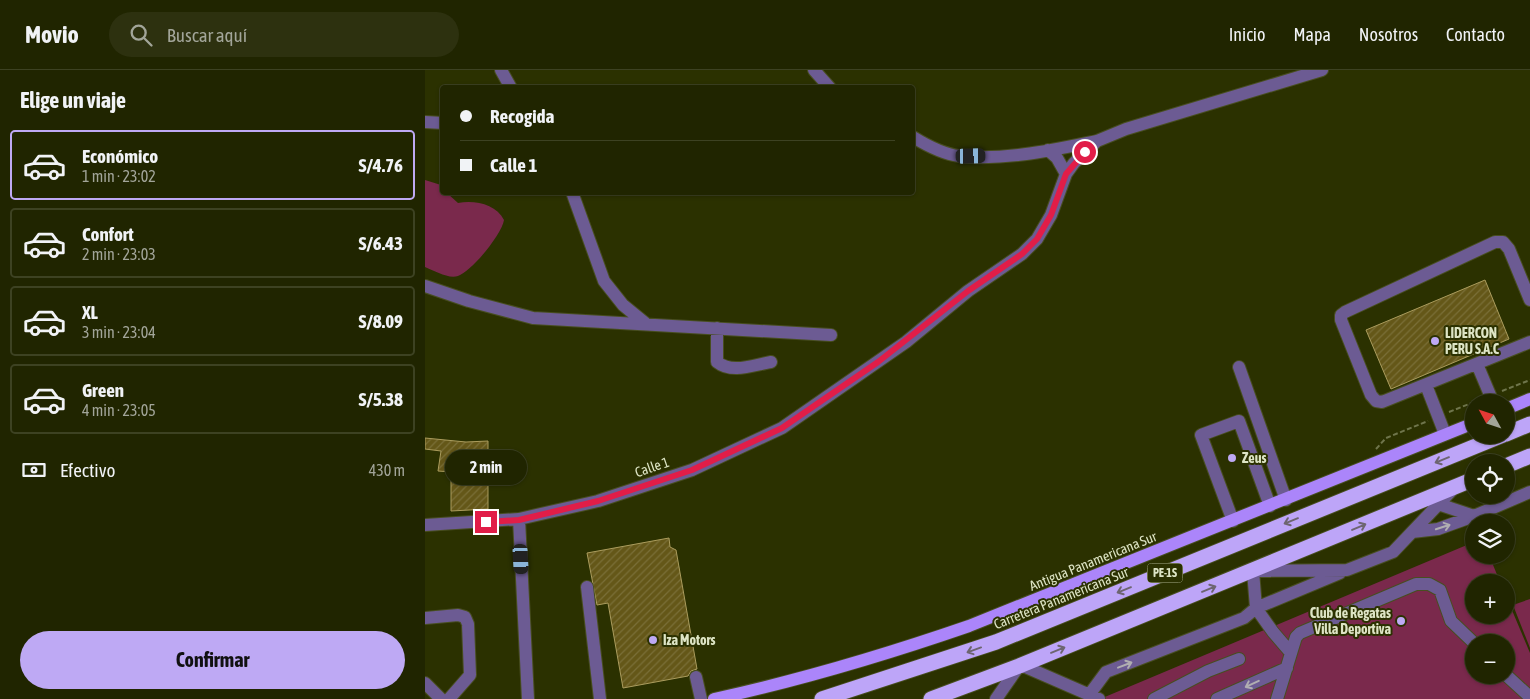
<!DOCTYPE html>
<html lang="es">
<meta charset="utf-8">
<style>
body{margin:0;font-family:"Asap Condensed",sans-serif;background:#2d310f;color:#f1f3f6;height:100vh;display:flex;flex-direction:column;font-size:19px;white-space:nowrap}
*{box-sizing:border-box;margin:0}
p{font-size:16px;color:#a2a599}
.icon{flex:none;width:28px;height:28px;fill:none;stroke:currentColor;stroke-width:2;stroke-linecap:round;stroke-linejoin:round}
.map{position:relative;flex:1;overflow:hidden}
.panel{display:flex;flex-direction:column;background:#202500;width:425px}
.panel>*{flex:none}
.hud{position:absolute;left:15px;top:15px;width:475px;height:110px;border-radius:5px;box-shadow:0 1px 4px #0004,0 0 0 1px #3d4222;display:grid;align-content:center;height:110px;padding:0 20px;background:#202500}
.needle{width:32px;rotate:310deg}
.controls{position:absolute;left:1040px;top:324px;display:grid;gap:10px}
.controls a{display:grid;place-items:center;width:50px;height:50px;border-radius:50%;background:#202500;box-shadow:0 1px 4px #0004,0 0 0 1px #3d4222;font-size:25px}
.end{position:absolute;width:22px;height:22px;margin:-11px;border:6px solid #e11d48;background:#fff;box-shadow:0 0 0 2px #fff}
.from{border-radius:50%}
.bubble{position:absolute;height:35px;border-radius:18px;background:#202500;box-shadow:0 1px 4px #0004,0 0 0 1px #3d4222;font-size:16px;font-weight:700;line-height:35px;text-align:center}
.car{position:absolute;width:15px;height:30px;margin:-15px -8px;border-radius:6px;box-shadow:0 0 4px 1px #0007;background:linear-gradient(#222 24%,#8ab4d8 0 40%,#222 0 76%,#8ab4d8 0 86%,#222 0)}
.hud b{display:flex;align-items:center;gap:18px;height:48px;font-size:19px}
.hud b+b{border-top:1px solid #3d4222}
.hud i{width:12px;height:12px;background:#f1f3f6}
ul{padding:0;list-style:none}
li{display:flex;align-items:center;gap:15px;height:70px;margin:0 10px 8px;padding:0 10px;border:2px solid #3d4222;border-radius:5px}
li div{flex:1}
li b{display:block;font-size:19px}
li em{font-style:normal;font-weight:700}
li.selected{border-color:#bea9f4}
li>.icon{width:45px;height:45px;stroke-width:1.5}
h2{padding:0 20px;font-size:22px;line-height:60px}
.pay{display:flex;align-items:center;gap:12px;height:55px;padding:0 20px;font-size:19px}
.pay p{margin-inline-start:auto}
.cta{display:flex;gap:10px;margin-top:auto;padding:10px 20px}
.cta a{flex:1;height:58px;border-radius:30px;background:#bea9f4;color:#111;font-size:20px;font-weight:700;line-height:58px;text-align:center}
header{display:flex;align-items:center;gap:30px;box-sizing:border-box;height:70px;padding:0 25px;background:#202500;border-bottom:1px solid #3d4222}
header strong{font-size:24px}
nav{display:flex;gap:28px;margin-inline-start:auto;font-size:18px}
.search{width:350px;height:45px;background:#2d310f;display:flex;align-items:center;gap:12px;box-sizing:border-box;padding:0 18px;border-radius:28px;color:#a2a599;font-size:19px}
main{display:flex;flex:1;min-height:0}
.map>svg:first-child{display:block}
.grass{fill:#7a294c;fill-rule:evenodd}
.building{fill:url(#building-hatch);stroke:#ab9c5d}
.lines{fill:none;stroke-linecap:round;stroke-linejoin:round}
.minor-casing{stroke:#484e20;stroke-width:14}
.major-casing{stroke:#484e20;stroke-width:14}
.highway-casing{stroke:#484e20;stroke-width:17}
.path{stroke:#6f754b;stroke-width:2;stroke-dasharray:5 2.5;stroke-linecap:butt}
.minor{stroke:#6c5b93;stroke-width:12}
.major{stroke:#ab85fa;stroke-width:12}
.highway{stroke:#bda5f8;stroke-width:15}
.oneway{stroke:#6d6570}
.oneway2{stroke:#b0aeb1}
.route{stroke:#e11d48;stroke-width:6}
.poi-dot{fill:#bea9f4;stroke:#2b3100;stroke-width:2}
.labels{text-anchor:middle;stroke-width:4;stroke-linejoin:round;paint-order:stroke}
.shield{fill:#2b3100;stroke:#a8af8a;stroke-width:1}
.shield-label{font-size:12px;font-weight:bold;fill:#dee5c5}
.poi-label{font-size:14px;font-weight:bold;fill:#dee5c5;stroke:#2b3100;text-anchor:start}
.street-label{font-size:14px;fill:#dee5c5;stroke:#2b3100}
</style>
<header>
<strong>Movio</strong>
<div class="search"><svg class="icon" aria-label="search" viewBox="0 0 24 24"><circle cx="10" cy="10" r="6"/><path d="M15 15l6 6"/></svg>Buscar aquí</div>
<nav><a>Inicio</a><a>Mapa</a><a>Nosotros</a><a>Contacto</a></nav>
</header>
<main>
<section class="panel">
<h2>Elige un viaje</h2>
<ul>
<li class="selected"><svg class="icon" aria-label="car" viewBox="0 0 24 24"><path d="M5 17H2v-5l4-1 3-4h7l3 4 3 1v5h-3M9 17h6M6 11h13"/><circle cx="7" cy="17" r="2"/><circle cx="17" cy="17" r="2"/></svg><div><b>Económico</b><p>1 min · 23:02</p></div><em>S/4.76</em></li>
<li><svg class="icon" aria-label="car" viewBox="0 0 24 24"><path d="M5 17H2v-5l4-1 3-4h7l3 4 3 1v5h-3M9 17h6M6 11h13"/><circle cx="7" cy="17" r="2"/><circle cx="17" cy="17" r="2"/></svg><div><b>Confort</b><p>2 min · 23:03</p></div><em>S/6.43</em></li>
<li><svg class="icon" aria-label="car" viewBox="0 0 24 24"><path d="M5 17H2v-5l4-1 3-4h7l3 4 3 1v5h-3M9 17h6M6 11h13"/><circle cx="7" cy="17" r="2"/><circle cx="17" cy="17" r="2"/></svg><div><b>XL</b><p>3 min · 23:04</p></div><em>S/8.09</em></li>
<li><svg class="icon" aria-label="car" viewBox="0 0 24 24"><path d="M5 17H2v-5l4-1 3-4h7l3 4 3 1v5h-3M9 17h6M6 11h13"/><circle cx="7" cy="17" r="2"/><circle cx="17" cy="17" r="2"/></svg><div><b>Green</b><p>4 min · 23:05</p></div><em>S/5.38</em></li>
</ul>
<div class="pay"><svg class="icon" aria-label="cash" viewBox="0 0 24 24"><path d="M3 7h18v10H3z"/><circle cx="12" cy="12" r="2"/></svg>Efectivo<p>430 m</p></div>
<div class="cta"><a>Confirmar</a></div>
</section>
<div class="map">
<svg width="1105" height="629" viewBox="0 0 1105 629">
<defs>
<pattern id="building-hatch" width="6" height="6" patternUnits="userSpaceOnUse" patternTransform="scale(1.25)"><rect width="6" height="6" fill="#645718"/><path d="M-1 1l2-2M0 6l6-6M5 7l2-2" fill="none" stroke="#7a6f38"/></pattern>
</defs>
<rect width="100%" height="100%" fill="#2b3100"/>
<path class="grass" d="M0 110 16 115 18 122 22 123 33 133C50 130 71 134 79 150 77 164 47 201 33 206 23 209 10 201 0 197Z
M1049 472V485H1064L1075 512H1049V545H1081V526L1105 583V629H675ZM1049 572H1081V605H1049Z
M1105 529V578L1088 535Z"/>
<path class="building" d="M1060 210 1084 269 966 319 941 260Z
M0 368 41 372 63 371V439L26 441V402L13 401 16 381 0 379Z
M244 468 245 477 251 480 272 599 266 601 263 606 198 618 183 533 172 535 162 483Z"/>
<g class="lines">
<defs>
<path id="minor" d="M76 0 86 18
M389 0 405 18
M0 52 18 53
M488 67C501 75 518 84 534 86 579 91 628 80 672 71
M623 80 632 88 641 104
M147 122 179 211 198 235 220 253
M0 216 44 231 108 248 406 265
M1105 230 1084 179 1078 172H1070L920 242 916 245V250L946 325 951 331 957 332 1105 272
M292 258V292C307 304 328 295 346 292
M1052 294 1068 332
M814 297 861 430
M1001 315 1020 364
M1007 432 1049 446 1105 422
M94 449 103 629
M808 451 776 365 814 351 845 436
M0 455 94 449 173 431 267 400 357 358 481 272 543 221 597 184 612 169 626 145 641 104 649 93 672 71 701 59 897 0
M987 462 1013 459 1049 446
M162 517 175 629
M0 548 33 545 40 547 43 554 45 605 24 629
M866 583 848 562 831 538 915 503
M596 595 674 629
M1081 605 1105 627
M271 607 276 629
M0 613 16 629
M664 625 681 602 819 548 831 538 828 501 922 500 968 482 1028 419
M571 629 594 596
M729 629 783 601 814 589
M792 629 862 598
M852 629 871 567 875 563 991 514H1004L1015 520 1026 551 1049 573"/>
<path id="major" d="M1081 339 1105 329
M289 629C376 610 460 585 544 556L1049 353"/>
<path id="highway" d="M1081 364 1105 354
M1081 396 1105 386
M397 629 571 572 1078 365
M506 629 594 596 1049 409"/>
</defs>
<use href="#minor" class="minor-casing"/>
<use href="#major" class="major-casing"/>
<use href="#highway" class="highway-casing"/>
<path class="path" d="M1077 321 1105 310
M1024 342 1054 330
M951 379 961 368 1003 351"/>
<use href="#minor" class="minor"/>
<use href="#major" class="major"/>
<use href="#highway" class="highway"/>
</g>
<defs><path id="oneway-shaft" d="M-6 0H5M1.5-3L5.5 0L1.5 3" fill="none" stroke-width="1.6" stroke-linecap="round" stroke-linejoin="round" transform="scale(1.25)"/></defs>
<g class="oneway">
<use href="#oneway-shaft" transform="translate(1017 390) rotate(158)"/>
<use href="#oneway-shaft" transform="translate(866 451) rotate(158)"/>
<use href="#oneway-shaft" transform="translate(934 457) rotate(-23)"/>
<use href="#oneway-shaft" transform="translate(784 519) rotate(-22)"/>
<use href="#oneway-shaft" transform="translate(699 520) rotate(158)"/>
<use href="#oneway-shaft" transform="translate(549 580) rotate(160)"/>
<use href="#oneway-shaft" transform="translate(633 580) rotate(-22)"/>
</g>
<g class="oneway2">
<use href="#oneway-shaft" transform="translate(1018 457) rotate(-18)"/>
<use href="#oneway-shaft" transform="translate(700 595) rotate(-21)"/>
<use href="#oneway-shaft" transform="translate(827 614) rotate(155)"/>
</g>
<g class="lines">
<path class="route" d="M61 452 94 450 173 431 267 400 357 358 453 292 543 221 597 184 612 169 626 145 641 104 660 82"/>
</g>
<g class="poi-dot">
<circle cx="1010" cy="271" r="5"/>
<circle cx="807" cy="388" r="5"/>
<circle cx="976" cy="551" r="5"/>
<circle cx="228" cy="570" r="5"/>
</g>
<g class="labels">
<rect class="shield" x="722.5" y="493.5" width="35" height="19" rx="4"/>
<g class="shield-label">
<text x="740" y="507">PE-1S</text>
</g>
<g class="poi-label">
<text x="1020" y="268">LIDERCON<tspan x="1020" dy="16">PERU S.A.C</tspan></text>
<text x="817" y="393">Zeus</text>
<text x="966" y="548" text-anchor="end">Club de Regatas<tspan x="966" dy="16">Villa Deportiva</tspan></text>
<text x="238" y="575">Iza Motors</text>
</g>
<g class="street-label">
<text transform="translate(227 397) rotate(-19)" y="5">Calle 1</text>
<text transform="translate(668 491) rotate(-22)" y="5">Antigua Panamericana Sur</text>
<text transform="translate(636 528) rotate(-22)" y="5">Carretera Panamericana Sur</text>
</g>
</g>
</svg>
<div class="controls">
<a><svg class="needle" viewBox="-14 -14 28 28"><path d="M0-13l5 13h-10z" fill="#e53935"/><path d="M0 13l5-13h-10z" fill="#a2a599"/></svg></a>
<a><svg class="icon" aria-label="locate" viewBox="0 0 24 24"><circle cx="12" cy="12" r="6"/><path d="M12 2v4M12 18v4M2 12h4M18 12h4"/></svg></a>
<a><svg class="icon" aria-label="layers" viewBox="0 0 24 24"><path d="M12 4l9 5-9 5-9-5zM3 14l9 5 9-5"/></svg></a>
<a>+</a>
<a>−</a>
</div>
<i class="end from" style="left:660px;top:82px"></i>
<i class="end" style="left:61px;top:452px"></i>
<div class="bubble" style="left:20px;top:380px;width:82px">2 min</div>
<i class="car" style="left:546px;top:86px;rotate:89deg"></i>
<i class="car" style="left:96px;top:489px;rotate:177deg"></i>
<div class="hud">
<b><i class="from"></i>Recogida</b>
<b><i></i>Calle 1</b>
</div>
</div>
</main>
